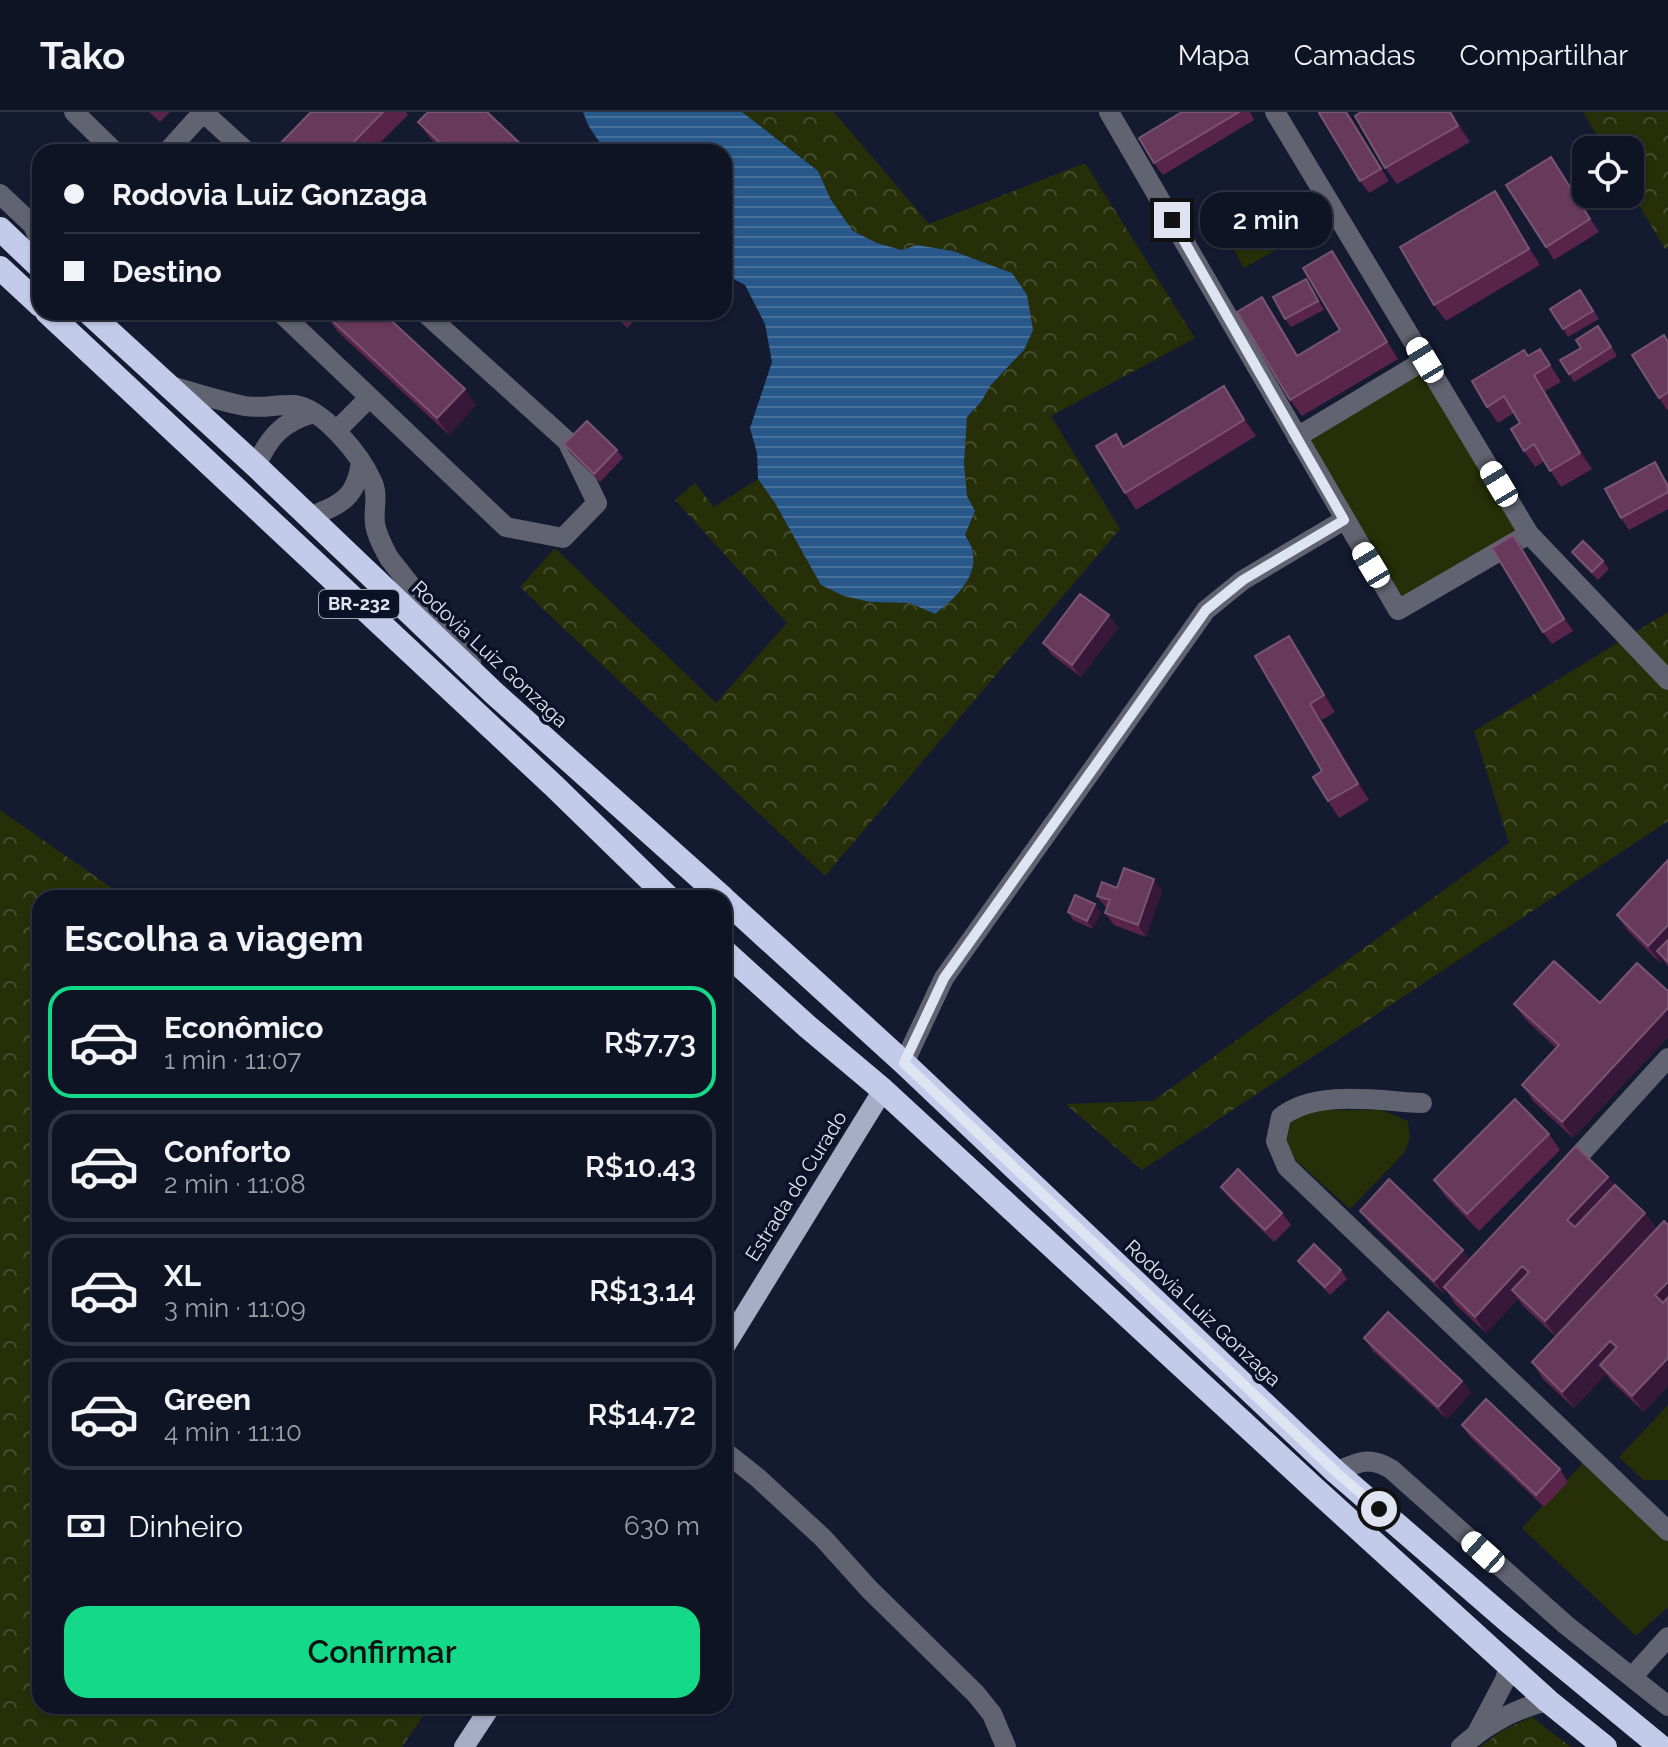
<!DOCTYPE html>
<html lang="pt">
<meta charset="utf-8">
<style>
body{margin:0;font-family:Raleway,sans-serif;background:#181d2d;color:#f1f3f6;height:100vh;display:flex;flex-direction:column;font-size:30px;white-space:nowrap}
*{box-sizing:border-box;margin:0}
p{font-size:26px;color:#9b9ea7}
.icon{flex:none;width:44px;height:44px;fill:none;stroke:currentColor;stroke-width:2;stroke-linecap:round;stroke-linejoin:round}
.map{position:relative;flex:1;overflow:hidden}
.drawer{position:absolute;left:32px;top:778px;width:700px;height:824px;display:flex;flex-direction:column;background:#0f1425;border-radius:24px;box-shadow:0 2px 6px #0004,0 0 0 2px #2f3342}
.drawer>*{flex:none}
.banner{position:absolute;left:32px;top:32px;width:700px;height:176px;border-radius:24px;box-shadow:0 2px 6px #0004,0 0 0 2px #2f3342;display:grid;align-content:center;height:176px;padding:0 32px;background:#0f1425}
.tools{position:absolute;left:1572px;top:24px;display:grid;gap:16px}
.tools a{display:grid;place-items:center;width:72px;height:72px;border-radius:16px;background:#0f1425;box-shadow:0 2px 6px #0004,0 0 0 2px #2f3342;font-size:40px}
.end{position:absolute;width:36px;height:36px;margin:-18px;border:10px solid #dfe4f3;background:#111;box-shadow:0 0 0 4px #111}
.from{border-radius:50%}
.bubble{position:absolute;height:56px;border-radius:24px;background:#0f1425;box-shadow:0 2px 6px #0004,0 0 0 2px #2f3342;font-size:26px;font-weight:600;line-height:56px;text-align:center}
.car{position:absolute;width:24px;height:48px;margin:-24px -12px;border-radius:10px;box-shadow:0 0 6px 2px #0007;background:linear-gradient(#fff 24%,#345 0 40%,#fff 0 76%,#345 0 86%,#fff 0)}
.banner b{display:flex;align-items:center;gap:28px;height:76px;font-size:30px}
.banner b+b{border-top:2px solid #2f3342}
.banner i{width:20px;height:20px;background:#f1f3f6}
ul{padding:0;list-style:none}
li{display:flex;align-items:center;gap:24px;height:112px;margin:0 16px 12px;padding:0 16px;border:4px solid #2f3342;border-radius:24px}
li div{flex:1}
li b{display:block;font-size:30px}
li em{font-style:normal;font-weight:600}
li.active{border-color:#14d989}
li>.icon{width:72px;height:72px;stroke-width:1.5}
h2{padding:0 32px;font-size:36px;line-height:96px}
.pay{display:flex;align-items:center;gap:20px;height:88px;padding:0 32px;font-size:30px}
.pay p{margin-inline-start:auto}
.button{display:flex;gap:16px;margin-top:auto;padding:16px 32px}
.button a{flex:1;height:92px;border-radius:24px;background:#14d989;color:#111;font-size:32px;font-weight:600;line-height:92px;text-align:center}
header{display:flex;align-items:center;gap:48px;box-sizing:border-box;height:112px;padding:0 40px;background:#0f1425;border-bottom:2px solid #2f3342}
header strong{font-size:38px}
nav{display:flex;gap:44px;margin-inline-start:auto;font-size:28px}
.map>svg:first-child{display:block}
.green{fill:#262f07}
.forest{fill:url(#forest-crowns)}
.water{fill:url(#water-rules)}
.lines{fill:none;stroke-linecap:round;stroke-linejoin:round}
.minor{stroke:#616470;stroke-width:20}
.major{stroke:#a6adc6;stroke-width:20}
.highway{stroke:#c2cbe9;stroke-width:24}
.wall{fill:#592449}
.shaded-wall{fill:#371838}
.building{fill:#67395b;stroke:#7a5473;stroke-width:2}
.route{stroke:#dfe4f3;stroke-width:10}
.labels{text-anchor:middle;stroke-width:7;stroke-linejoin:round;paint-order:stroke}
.shield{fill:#0c1226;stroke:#a0a5b6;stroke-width:2}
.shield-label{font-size:18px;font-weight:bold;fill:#dfe4f3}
.street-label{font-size:20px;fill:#dfe4f3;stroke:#0c1226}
</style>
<header>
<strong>Tako</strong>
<nav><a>Mapa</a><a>Camadas</a><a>Compartilhar</a></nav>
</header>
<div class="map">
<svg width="1668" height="1635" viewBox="0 0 1668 1635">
<defs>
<pattern id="forest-crowns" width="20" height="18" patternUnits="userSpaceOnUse" patternTransform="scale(2)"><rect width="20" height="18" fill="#262f07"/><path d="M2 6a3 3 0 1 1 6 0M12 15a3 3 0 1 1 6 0" fill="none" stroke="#454d2c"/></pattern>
<pattern id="water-rules" width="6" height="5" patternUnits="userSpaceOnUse" patternTransform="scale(2)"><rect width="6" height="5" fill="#28588a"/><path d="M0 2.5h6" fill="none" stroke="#47709b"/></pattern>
</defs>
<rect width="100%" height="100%" fill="#141b31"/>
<path class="green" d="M1290 88 1308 120 1244 156 1226 124Z
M1425 248 1529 422 1398 498 1297 325Z
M1308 998H1381L1408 1009 1410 1025 1405 1040 1350 1097 1288 1041 1283 1026 1289 1007Z
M1668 1293V1368H1643L1619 1345Z
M1583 1351 1668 1428V1495L1636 1524 1522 1416Z"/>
<path class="forest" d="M742 0H834L929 112 1085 51 1195 226 1051 304 1120 417 825 764 520 475 555 436 716 591 787 511 675 388 695 371 714 395 758 367 775 391 821 472 910 491 935 502 973 441 965 423 975 399 967 384 964 352 967 305 981 290 991 273 1024 238 1012 161 953 139 917 133 902 138 877 131 853 119 831 88 818 59Z
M1583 0H1668V135L1665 137 1630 78V38H1606Z
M1668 500V709L1142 1058 1066 992 1153 989 1509 731 1474 619Z
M0 698 126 786H40V1594H430L402 1635H0Z
M1532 1605 1571 1635H1480L1501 1619Z"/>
<path class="water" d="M583 0H742L818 59 831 88 853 119 877 131 902 138 917 133 953 139 1012 161 1027 183 1033 218 1024 238 991 273 981 290 967 305 964 352 967 384 975 399 965 423C968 428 973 436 973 442 977 467 953 488 935 502L910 491 870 490 844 484 821 473 775 391 758 367 757 341 750 316 772 250 765 212 745 173 724 162V40H606L588 13Z"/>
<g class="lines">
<path class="minor" d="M74 0 115 40
M1109 0 1398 498 1529 422 1275 0
M167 40 203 0 247 40
M0 82 33 113 40 130
M280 200 506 415 563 426 597 391 567 329 424 200
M167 273C192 280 219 289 245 294 262 297 277 292 294 293 323 296 361 344 372 369 379 383 373 397 375 412 377 424 383 435 389 446L471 550
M336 319 369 286
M1297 325 1425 248
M256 354C269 325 283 309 314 301
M309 405C341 392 356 387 361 350
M1529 422 1668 568
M904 951 944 866 1206 498 1243 468 1344 408
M1422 991C1378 989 1317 977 1281 1005L1276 1029 1287 1055 1668 1419
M1564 1060 1668 946
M724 1339 758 1366 823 1426 869 1477 976 1582 992 1602 1006 1635
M1336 1360C1358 1350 1369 1344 1391 1357L1566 1513 1668 1594
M1633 1564 1668 1525
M1477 1621 1505 1568 1509 1553
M1461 1635C1485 1614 1516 1596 1548 1589"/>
<path class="major" d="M724 1236 883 978
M464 1635 491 1594"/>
<path class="highway" d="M0 117 40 155
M0 156 40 193
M47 200 554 674 669 786
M88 200 256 354 495 582 723 786
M724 787 904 951 1336 1360 1508 1509 1661 1635
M724 839 808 915 883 978 1315 1377 1548 1589 1605 1635"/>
</g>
<path class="wall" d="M149 0H170L160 10Z
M311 0H406L408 3 371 40H272Z
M1182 0H1250L1254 8 1163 63 1154 51Z
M1452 0 1470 30 1397 72 1385 56Z
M1348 1 1389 69 1369 81 1360 69Z
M418 10 529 40H444L430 26Z
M1551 45 1599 120 1554 148 1546 135Z
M1506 95 1540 153 1446 209 1434 193Z
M1343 156 1398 247 1302 304 1290 288 1273 202 1298 243 1340 218Z
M1312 175 1324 198 1291 215 1285 207Z
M1586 186 1599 207 1568 225 1563 217Z
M611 200H643L627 216Z
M326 203 476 293 449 323 337 219Z
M1604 222 1617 244 1574 270 1569 262Z
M1668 229V297L1667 298 1659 286Z
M1540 237 1561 270 1545 279 1592 357 1561 375 1544 349 1535 355 1524 339 1520 311 1514 301 1498 311 1487 295 1528 243Z
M1224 274 1256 324 1136 398 1125 381 1116 322 1124 335Z
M564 332 617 338 623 346 600 370 570 341Z
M1655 350 1668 371V397L1629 418 1621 406Z
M1513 423 1573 519 1552 532 1543 520Z
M1572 440 1603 449 1609 457 1598 468 1578 448Z
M1109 503 1118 516 1081 565 1052 543 1043 531Z
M1289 524 1300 541 1335 600 1322 608 1369 688 1339 706 1328 689 1322 659Z
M1668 748V855L1663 847 1660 851 1628 819 1617 803Z
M1117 776 1162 779 1146 825 1114 813 1105 801 1107 797 1097 784Z
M1068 800H1101L1093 817 1073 808Z
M1668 879V925L1573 1026 1534 990 1522 973 1556 936 1526 908 1514 892 1600 891Z
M1549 1022 1560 1038 1479 1119 1445 1084 1434 1068Z
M1608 1065 1614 1073 1645 1101 1656 1117 1644 1300 1611 1269 1606 1262 1574 1296 1543 1267 1532 1250 1556 1225 1523 1194 1518 1187 1486 1221 1455 1192 1446 1178 1443 1181 1369 1111 1360 1099 1470 1147Z
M1221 1075 1282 1101 1291 1113 1274 1130 1230 1087Z
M1298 1149 1341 1158 1347 1167 1330 1183 1304 1157Z
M1364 1226 1462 1269 1471 1281 1447 1307 1373 1239Z
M1462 1313 1560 1357 1568 1370 1544 1395 1470 1325Z"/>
<path class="shaded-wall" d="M1346 0 1348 1 1389 69 1381 57Z
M1450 0H1452L1470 30 1458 14Z
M1495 79 1506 95 1540 153 1529 137Z
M1332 139 1343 156 1398 247 1387 230Z
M1262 185 1273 202 1308 260 1297 244Z
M1534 263 1545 279 1592 357 1580 341Z
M1224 274 1235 290 1256 324 1244 308Z
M465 277 476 293 449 323 437 306Z
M1513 423 1522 435 1573 519 1564 507Z
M1109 503 1118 516 1081 565 1072 553Z
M1289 524 1300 541 1335 600 1324 583Z
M1310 592 1322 608 1369 688 1358 672Z
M1154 767 1162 779 1146 825 1138 813Z
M1095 792 1101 800 1093 817 1087 809Z
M1668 813V842L1657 839 1663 847 1660 851 1648 834Z
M1668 896V925L1573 1026 1562 1010Z
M1608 1065 1620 1081 1579 1125 1567 1108Z
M1645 1101 1656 1118 1556 1225 1545 1209Z
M1463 1138 1472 1150 1443 1181 1434 1169Z
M1522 1154 1534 1170 1512 1178 1518 1187 1486 1221 1475 1205Z
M1668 1170V1198L1655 1183Z
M1610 1229 1622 1245 1600 1253 1606 1262 1574 1296 1562 1280Z
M1668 1246V1274L1644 1300 1632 1284Z
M1462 1269 1471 1281 1447 1307 1438 1295Z"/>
<path class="building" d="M311 0H383L344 40H272Z
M428 0H487L529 40H450L418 10Z
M1182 0H1239L1154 51 1139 26Z
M1321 0H1346L1381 57 1360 69 1319 1Z
M1361 0H1450L1458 14 1385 56 1355 4Z
M1551 45 1590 107 1546 135 1506 73Z
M1495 79 1529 137 1434 193 1400 135Z
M1332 139 1387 230 1290 288 1237 200 1262 185 1297 244 1340 218 1303 156Z
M1306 167 1318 189 1285 207 1273 185Z
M1580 178 1593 199 1563 217 1550 197Z
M328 200H382L465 277 437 306 326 203Z
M1598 214 1611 235 1569 262 1560 248 1581 236 1576 228Z
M1664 223 1668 230V280L1659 286 1632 243Z
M1540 237 1550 253 1534 263 1580 341 1550 359 1534 332 1524 339 1511 317 1520 311 1504 284 1487 295 1472 269 1524 238 1528 244Z
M1224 274 1244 308 1125 381 1096 334 1116 322 1123 335Z
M587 309 617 338 594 362 564 332Z
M1655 350 1668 375V380L1621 406 1605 377Z
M1513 423 1564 507 1543 520 1492 436Z
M1583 429 1603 449 1592 460 1572 440Z
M1080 482 1109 503 1072 553 1043 531Z
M1289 524 1324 583 1310 592 1358 672 1328 689 1313 665 1322 659 1255 544Z
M1668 748V813L1648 834 1617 803Z
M1124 756 1154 767 1138 813 1105 801 1110 788 1097 784 1102 770 1117 776Z
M1075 783 1095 792 1087 809 1068 800Z
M1668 828V850L1657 839Z
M1554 849 1600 891 1637 851 1668 879V896L1562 1010 1522 973 1559 933 1514 892Z
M1515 987 1549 1022 1467 1102 1434 1068Z
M1576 1034 1608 1065 1567 1108 1575 1115 1615 1073 1645 1101 1545 1209 1512 1178 1529 1160 1522 1154 1475 1205 1444 1175Z
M1238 1057 1282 1101 1265 1118 1221 1075Z
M1389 1067 1463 1138 1434 1169 1360 1099Z
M1664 1109 1668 1113V1170L1655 1183 1663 1191 1668 1185V1246L1632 1284 1600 1253 1617 1235 1610 1229 1562 1280 1532 1250Z
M1314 1132 1341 1158 1325 1175 1298 1149Z
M1388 1200 1462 1269 1438 1295 1364 1226Z
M1486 1287 1560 1357 1536 1383 1462 1313Z"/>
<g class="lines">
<path class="route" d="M1172 108 1344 408 1243 468 1206 498 944 866 904 951 1336 1360 1379 1397"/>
</g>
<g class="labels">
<rect class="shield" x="319" y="478" width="80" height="28" rx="6"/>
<g class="shield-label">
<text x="359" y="498">BR-232</text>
</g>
<g class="street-label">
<text transform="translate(490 542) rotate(43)" y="7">Rodovia Luiz Gonzaga</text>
<text transform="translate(796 1074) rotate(-58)" y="7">Estrada do Curado</text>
<text transform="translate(1203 1201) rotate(43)" y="7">Rodovia Luiz Gonzaga</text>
</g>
</g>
</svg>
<div class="tools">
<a><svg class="icon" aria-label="locate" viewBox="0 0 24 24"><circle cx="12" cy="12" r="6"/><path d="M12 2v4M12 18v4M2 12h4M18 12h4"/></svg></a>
</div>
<i class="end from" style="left:1379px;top:1397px"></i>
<i class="end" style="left:1172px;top:108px"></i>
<div class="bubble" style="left:1200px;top:80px;width:132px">2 min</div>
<i class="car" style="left:1425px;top:248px;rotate:329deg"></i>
<i class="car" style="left:1499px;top:372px;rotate:329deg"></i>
<i class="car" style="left:1371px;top:453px;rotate:329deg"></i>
<i class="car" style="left:1483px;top:1440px;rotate:312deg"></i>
<div class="banner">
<b><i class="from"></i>Rodovia Luiz Gonzaga</b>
<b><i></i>Destino</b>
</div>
<section class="drawer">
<h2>Escolha a viagem</h2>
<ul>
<li class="active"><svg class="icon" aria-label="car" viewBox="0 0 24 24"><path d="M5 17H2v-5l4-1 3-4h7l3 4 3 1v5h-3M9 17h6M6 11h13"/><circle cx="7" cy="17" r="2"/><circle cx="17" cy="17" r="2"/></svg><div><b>Econômico</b><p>1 min · 11:07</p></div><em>R$7.73</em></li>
<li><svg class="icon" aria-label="car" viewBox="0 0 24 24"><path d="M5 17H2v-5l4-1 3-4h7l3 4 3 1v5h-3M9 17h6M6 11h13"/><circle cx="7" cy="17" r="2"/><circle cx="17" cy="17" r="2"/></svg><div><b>Conforto</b><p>2 min · 11:08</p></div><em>R$10.43</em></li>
<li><svg class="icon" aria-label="car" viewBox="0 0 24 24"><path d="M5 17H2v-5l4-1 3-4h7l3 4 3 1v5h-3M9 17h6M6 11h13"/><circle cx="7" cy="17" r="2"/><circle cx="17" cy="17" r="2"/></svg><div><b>XL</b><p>3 min · 11:09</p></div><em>R$13.14</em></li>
<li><svg class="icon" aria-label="car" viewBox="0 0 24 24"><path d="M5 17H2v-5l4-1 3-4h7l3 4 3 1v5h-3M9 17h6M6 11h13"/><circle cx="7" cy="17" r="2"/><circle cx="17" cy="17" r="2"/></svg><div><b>Green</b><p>4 min · 11:10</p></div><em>R$14.72</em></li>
</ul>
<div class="pay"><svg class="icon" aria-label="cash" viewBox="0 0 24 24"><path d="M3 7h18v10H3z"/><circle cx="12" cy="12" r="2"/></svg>Dinheiro<p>630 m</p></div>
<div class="button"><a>Confirmar</a></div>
</section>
</div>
